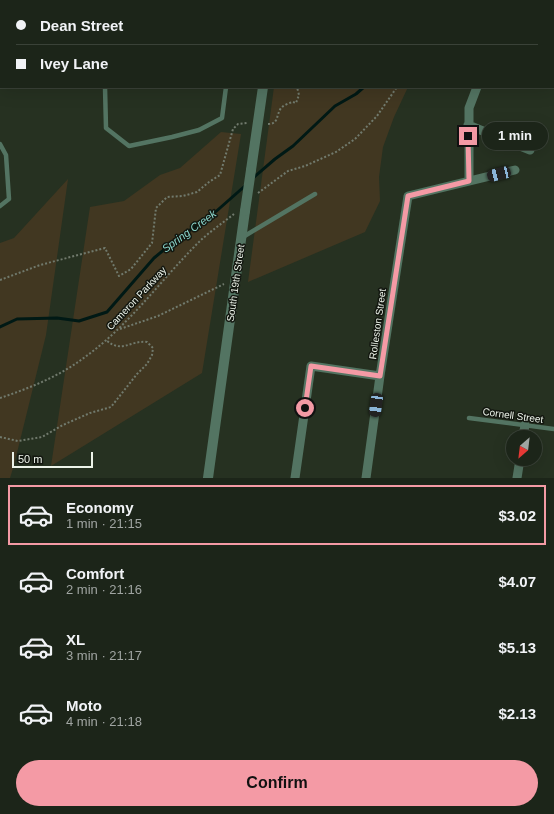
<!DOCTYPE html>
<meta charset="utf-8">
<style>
body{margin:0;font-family:Helvetica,sans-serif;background:#293126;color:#f1f3f6;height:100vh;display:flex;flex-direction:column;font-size:15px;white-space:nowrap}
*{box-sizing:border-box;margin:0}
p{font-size:13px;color:#a0a5a2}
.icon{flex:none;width:22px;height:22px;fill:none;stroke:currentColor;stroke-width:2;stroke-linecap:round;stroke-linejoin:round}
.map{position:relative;height:478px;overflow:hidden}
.drawer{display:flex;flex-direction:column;background:#1c2519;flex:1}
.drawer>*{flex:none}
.banner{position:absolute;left:0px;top:0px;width:554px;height:88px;box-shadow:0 4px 16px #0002,0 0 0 1px #3a4238;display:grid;align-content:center;height:88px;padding:0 16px;background:#1c2519}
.needle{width:26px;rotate:208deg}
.controls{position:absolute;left:506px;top:430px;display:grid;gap:8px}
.controls a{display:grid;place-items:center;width:36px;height:36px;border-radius:50%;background:#1c2519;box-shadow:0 4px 16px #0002,0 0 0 1px #3a4238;font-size:20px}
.scale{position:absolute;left:12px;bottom:10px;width:81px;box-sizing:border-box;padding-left:4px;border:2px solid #ecf3e9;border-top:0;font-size:11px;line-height:14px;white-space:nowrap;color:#ecf3e9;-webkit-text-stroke:3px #131710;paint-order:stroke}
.end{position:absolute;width:18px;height:18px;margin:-9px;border:5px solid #f49aa5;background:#111;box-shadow:0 0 0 2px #111}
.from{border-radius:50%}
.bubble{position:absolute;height:28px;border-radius:14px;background:#1c2519;box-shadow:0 4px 16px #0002,0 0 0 1px #3a4238;font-size:13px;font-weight:700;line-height:28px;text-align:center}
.car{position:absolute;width:12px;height:24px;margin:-12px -6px;border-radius:5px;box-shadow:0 0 3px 1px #0007;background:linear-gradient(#222 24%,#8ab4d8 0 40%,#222 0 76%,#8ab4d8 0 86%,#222 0)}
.banner b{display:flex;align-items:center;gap:14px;height:38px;font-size:15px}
.banner b+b{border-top:1px solid #3a4238}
.banner i{width:10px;height:10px;background:#f1f3f6}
ul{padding:7px 0 0;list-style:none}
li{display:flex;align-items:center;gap:12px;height:60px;margin:0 8px 6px;padding:0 8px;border:2px solid transparent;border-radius:0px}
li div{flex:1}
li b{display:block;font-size:15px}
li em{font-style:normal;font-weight:700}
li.selected{border-color:#f49aa5}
li>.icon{width:36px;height:36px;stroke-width:1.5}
.cta{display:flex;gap:8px;margin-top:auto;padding:8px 16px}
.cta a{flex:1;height:46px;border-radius:24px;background:#f49aa5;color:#111;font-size:16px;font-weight:700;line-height:46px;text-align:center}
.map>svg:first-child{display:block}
.green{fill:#413721}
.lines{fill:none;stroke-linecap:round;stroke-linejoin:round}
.stream{stroke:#001915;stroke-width:3}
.path{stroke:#717a6d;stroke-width:2;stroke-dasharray:2 2;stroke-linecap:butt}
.service{stroke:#537462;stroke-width:4.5}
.minor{stroke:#537462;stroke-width:9}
.tertiary{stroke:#537462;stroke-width:10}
.tertiary-bridge{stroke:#537462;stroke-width:10}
.route{stroke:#f49aa5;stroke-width:5}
.labels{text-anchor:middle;stroke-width:3;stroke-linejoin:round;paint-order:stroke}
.street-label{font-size:10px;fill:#ecf3e9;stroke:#131710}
.water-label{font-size:11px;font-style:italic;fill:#8ad5cb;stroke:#131710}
</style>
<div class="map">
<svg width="554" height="478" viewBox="0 0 554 478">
<rect width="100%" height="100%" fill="#263121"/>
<path class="green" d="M286 0H448L286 1Z
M274 87H408L394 117 383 147 379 177 380 201 365 232 248 282Z
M221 132 241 134 202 373 51 466 90 207 124 201 160 175 180 168Z
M68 179 46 335 14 465 10 478H0V243L14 238Z"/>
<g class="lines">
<path class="stream" d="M411 1V0
M253 178 275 159 293 146 335 106 356 94 364 87
M0 327 17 319 57 318 79 321 107 312 154 258 177 239 212 215 246 185"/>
<path class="path" d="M299 1V0
M436 1V0
M268 124C279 124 276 115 281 108 284 105 289 103 293 102L296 103 299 95 297 87
M258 193 288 171 305 166 336 152 355 139 377 116 397 87
M0 280 40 265 105 248 119 276 131 269 152 243 156 208 167 197 183 196 197 192 209 182 220 175 233 129 238 124 247 123
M120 329 158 316 224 284
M0 398C30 388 60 376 85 357 127 327 158 284 194 247 206 234 220 225 234 214
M0 437 18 441 42 437 63 425 90 413 111 407 137 374 147 364 152 355 153 348 147 342C130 340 122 354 106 340"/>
<path class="service" d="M5 0 7 1
M116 1V0
M232 1V0
M105 87 106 128 129 146 172 137 199 130 222 118 226 87
M0 144 6 155 9 199 0 206
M243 237 315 194
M469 418 554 429"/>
<path class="minor" d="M509 1V0
M553 46H554
M468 125 530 150
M469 181V108L477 87
M523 437 525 425
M295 478 311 366 380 376
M366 478 380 376 408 196 515 170
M517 478 520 459"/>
<path class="tertiary" d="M275 1V0
M251 170 263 87
M208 478 245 211"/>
<path class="tertiary-bridge" d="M245 211 251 170"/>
</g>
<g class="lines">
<path class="route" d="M305 408 311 366 380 376 408 196 469 181 468 136"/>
</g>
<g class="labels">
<g class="street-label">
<text transform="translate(235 283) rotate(-82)" y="4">South 19th Street</text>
<text transform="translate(136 298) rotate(-47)" y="4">Cameron Parkway</text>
<text transform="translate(377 324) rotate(-82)" y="4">Rolleston Street</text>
<text transform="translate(513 415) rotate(8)" y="4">Cornell Street</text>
</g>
<g class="water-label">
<text transform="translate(189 231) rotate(-36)" y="4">Spring Creek</text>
</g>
</g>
</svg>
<div class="controls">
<a><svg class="needle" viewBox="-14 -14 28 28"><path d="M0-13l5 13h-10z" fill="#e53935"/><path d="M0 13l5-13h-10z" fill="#a0a5a2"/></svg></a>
</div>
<div class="scale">50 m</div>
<i class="end from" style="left:305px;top:408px"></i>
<i class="end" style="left:468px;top:136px"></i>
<div class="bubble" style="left:482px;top:122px;width:66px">1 min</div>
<i class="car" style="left:499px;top:174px;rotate:257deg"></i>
<i class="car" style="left:376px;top:405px;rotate:188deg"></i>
<div class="banner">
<b><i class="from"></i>Dean Street</b>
<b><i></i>Ivey Lane</b>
</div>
</div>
<section class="drawer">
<ul>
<li class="selected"><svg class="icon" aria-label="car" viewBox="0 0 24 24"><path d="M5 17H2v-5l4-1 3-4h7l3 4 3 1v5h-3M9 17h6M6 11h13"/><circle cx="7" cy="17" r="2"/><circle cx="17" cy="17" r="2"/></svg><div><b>Economy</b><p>1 min · 21:15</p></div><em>$3.02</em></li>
<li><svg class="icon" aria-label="car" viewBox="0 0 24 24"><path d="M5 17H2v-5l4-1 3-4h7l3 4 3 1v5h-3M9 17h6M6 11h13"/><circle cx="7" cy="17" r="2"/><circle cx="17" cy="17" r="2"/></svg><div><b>Comfort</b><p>2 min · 21:16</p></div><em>$4.07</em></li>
<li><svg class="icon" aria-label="car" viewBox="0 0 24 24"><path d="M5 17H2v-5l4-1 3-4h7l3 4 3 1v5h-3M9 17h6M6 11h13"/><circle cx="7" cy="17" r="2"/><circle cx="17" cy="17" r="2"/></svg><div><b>XL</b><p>3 min · 21:17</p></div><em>$5.13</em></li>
<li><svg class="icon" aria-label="car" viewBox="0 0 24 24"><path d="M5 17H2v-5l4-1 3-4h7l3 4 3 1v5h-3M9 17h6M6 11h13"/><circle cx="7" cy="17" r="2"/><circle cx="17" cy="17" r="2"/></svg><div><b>Moto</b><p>4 min · 21:18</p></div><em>$2.13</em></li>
</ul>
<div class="cta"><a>Confirm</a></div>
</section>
